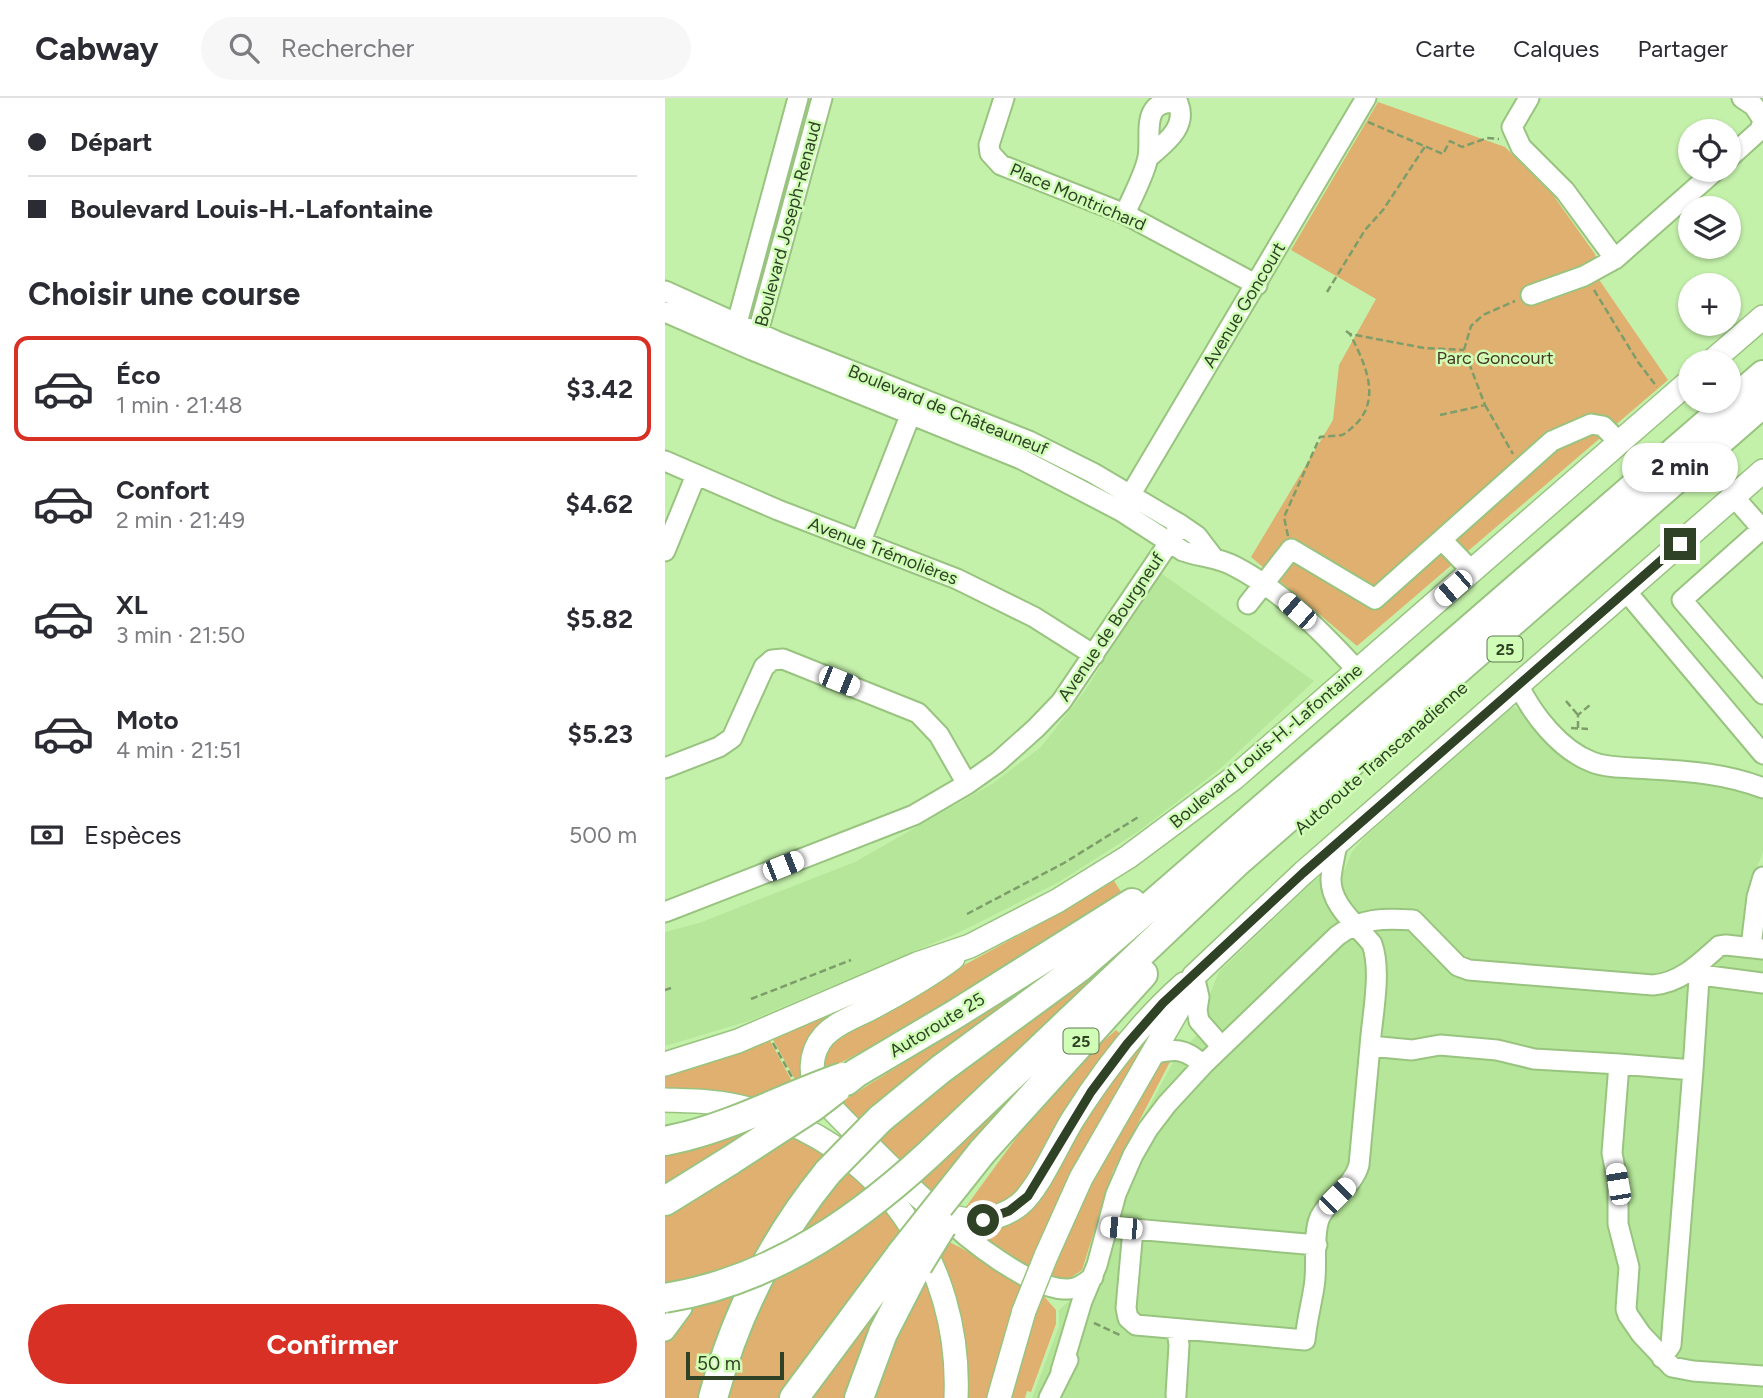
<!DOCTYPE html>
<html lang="fr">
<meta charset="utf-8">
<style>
body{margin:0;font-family:Figtree,sans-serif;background:#f7f7f7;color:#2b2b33;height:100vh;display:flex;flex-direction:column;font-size:26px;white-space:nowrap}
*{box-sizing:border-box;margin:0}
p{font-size:23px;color:#7c7c81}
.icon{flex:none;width:38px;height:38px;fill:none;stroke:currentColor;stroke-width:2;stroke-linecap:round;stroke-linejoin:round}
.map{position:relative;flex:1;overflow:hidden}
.side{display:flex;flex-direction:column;background:#fff;width:665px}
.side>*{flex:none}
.top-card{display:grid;align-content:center;height:154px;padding:0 28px;background:#fff}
.fabs{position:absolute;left:1013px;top:21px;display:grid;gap:14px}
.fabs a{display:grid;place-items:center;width:63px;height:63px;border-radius:50%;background:#fff;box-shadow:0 2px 5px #0004;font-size:35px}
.scale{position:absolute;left:21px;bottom:18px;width:98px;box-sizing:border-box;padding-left:7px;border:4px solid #304226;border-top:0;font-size:19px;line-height:24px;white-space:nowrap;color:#304226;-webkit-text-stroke:5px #d1feb7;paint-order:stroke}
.end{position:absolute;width:32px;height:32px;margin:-16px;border:9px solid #304226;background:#fff;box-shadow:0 0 0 4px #fff}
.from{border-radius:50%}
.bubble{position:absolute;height:49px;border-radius:24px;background:#fff;box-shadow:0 2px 5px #0004;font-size:23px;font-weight:700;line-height:49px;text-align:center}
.car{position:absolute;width:21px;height:42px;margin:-21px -10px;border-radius:9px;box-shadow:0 0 5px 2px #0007;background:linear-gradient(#fff 24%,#345 0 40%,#fff 0 76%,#345 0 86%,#fff 0)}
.top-card b{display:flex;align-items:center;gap:24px;height:66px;font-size:26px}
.top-card b+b{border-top:2px solid #e1e1e2}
.top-card i{width:18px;height:18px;background:#2b2b33}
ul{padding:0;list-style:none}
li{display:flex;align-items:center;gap:21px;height:105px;margin:0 14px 10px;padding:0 14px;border:4px solid transparent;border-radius:14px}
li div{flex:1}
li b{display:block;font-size:26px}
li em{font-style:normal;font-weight:700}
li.on{border-color:#d93025}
li>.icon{width:63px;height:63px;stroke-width:1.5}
h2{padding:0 28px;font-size:32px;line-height:84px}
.pay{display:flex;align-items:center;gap:18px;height:77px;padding:0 28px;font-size:26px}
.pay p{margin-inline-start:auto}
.action{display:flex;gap:14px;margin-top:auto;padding:14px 28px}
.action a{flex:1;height:80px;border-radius:42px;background:#d93025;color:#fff;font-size:28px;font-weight:700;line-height:80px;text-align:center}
header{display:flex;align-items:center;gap:42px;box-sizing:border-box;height:98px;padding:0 35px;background:#fff;border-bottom:2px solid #e1e1e2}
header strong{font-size:33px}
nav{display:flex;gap:38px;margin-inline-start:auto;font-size:24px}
.search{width:490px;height:63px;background:#f7f7f7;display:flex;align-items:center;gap:18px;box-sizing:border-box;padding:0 24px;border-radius:38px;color:#7c7c81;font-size:26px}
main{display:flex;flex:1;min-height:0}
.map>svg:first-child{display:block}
.built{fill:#b5e699}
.green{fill:#dfb06f}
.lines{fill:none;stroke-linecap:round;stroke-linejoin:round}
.minor-casing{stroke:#99c480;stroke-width:23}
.major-casing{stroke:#99c480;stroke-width:26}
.highway-casing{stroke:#99c480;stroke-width:32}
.path{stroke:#7d9d6a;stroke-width:2.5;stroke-dasharray:7 3.5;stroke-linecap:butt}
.minor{stroke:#fff;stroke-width:19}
.major{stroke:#fff;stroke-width:23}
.highway{stroke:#fff;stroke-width:28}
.major-bridge-casing{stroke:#99c480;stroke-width:26;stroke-linecap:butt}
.highway-bridge-casing{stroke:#99c480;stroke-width:32;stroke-linecap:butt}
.major-bridge{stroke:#fff;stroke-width:23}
.highway-bridge{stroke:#fff;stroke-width:28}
.route{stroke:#304226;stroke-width:9}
.labels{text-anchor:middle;stroke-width:5;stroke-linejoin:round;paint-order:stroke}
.shield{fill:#d1feb7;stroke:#607a52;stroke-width:2}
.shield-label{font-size:16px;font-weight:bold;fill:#304226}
.street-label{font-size:18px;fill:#304226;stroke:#d1feb7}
.park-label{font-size:18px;fill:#473824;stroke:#d1feb7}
</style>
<header>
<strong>Cabway</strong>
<div class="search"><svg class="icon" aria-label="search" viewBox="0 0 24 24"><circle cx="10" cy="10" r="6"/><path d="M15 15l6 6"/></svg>Rechercher</div>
<nav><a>Carte</a><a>Calques</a><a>Partager</a></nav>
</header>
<main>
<section class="side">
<div class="top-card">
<b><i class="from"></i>Départ</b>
<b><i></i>Boulevard Louis-H.-Lafontaine</b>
</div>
<h2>Choisir une course</h2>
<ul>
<li class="on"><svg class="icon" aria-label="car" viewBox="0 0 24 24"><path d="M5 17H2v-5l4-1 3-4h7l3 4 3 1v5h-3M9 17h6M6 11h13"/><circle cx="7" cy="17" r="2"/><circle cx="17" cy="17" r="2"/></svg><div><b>Éco</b><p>1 min · 21:48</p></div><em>$3.42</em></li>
<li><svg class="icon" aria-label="car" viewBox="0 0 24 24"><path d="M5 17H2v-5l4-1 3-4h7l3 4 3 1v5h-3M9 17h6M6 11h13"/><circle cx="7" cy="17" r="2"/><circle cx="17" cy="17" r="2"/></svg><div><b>Confort</b><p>2 min · 21:49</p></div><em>$4.62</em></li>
<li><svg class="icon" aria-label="car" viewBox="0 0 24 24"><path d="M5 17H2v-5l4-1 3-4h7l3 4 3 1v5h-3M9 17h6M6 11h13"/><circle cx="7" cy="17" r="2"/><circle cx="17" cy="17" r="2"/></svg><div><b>XL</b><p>3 min · 21:50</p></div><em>$5.82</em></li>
<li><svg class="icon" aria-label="car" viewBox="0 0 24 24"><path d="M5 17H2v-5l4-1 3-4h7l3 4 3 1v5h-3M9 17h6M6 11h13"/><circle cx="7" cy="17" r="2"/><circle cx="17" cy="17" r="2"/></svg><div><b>Moto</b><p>4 min · 21:51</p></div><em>$5.23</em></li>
</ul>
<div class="pay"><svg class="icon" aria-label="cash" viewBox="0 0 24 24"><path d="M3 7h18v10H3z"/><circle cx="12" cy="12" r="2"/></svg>Espèces<p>500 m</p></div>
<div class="action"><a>Confirmer</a></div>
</section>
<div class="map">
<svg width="1098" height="1300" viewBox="0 0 1098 1300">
<rect width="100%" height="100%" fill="#c4f1aa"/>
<path class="built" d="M493 473 649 583 556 670 474 733 394 784 297 833 84 923 0 948V834L34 825 190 764 327 686 376 649 422 590Z
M850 609 854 612 856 611 894 652 1045 685 1098 700V754L1082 794 1075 856 1098 861V1300H367L394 1228V1212L404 1203 420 1174 465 1044 511 959 544 924 541 919V906L554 874 652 780 678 775 687 754 700 739 845 611Z"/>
<path class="green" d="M713 4 840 49 888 97 930 156 935 183 1003 282 692 548 586 459 668 322 674 267 711 201 626 152Z
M448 781 456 794C358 859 260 923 155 975L157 957 178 933 373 827Z
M518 799 238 1069 208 1040Z
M248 877 176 917 139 982 132 985 106 938Z
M365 886 368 890 194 1026 173 1006Z
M494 920 367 1171 321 1144 307 1129 331 1125 414 1026Z
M451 932 458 938 354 1096 330 1110 298 1113C334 1063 369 1013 411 968 423 955 438 944 451 932Z
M103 939 129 987 89 1005 0 994V975Z
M507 960 448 1073 417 1172 405 1180 406 1183 382 1178 406 1119 492 968Z
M363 973 368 978 268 1100 250 1082Z
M92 1024 103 1027 0 1093V1052Z
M127 1035 165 1058 93 1163 0 1190V1115Z
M181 1069 205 1089 141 1139 131 1134Z
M221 1107 241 1135 118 1300H59L106 1178Z
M280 1142C308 1155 333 1173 361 1187L326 1300H300L271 1154Z
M261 1171 274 1208 283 1300H204Z
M235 1173 185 1300H141Z
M80 1188 39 1300H0V1209Z
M376 1195 391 1212V1226L366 1294 362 1293 360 1300H343Z"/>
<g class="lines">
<defs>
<path id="minor" d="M339 0 324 47 325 55 336 67 460 116 592 187
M864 0 847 29 856 49 900 93 950 161
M1077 0 1089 8 1098 22
M1064 60 1095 32 1098 23
M460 116C467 99 480 76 483 59 487 38 474 0 513 5 523 29 500 45 484 59
M0 193 111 243 364 343 428 375 516 427 532 438 548 459
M866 197 919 178 950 161 1051 72
M0 214 87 252 356 361 456 413 518 453C535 459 552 459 569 468 616 492 657 534 692 572
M69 236 133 0
M90 245 157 0
M0 363 113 412 292 481 369 519 429 557
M1069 399 1098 432
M460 406 701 0
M1098 430 1017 502 1098 596
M777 442 807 473
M196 443 250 305
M0 453 31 377
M960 492 1098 656
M583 506 626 451 710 501 887 343 926 326 938 328 954 344
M853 586C867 616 895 652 927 664 945 671 967 669 986 671 1024 673 1062 676 1098 690
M0 670 54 649 67 640 99 569 107 562 118 561 253 615 274 637 302 686
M672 746C670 757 667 769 666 780 665 807 692 827 707 846 717 873 707 919 705 948L747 952 775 947 832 952 869 961 954 966
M0 814 249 717 302 686 333 664 371 630 396 604 516 427
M1086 849 1092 799 1098 779
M1035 865 1028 972 954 966 947 1055 953 1086V1126L964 1169 961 1211 963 1217 976 1236 1007 1269 1028 1273 1098 1278
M1036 877 1098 885
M529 878 534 899 532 912 534 923 556 948
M486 956C510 951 519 949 538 967
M275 1114C300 1140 367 1193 404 1191 414 1190 420 1185 428 1179
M457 1130 652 1147
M468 1131 461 1210 463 1220 471 1227 640 1242C642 1222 646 1208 649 1189 653 1168 647 1137 655 1119 665 1099 688 1089 694 1067L705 948
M0 1233 17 1210
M997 1260 1006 1247 1028 972
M396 1273 417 1203 432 1167 451 1096 468 1057 483 1031 502 1006 538 967 672 838C695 820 720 820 748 822L793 868 804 872 988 887C1015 885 1034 866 1054 848L1061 847 1098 851
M511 1297 514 1247 512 1232
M384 1300 403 1262"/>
<path id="major" d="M1046 264 1098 219
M288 860C263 879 238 893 210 908 194 917 172 924 159 938 144 955 144 979 155 998 179 1024 205 1049 230 1074 243 1087 257 1104 274 1113 298 1127 332 1124 354 1107 374 1091 393 1045 408 1021 439 972 475 925 519 886
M0 966 73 943 252 866 305 848 392 803 463 759 569 680 1026 282
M0 1002C27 1003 54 1003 80 1010 214 1043 297 1164 291 1300
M381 1158 416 1080 512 913 529 878 638 775 1098 373
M334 1300 359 1213"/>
<path id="highway" d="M181 983 191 975 289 917 467 805
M215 1021 276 971 415 869 1098 277
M279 1042 571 765 1098 305
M0 1043 22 1038
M317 1054 478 876
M0 1103 66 1062
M48 1300C70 1218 109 1140 163 1074
M129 1300 236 1156
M194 1300 218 1235 253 1167"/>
</defs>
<use href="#minor" class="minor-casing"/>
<use href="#major" class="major-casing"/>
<use href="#highway" class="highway-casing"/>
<path class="path" d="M703 24 778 56 785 43 797 49 822 40 834 41
M929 192 973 264 992 289
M662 194 700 132 718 112 761 47
M681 233 685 236 759 250 799 252
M820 307 848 356
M775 317 820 307 799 252 806 228 818 217 850 203
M623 438 619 419 655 339C662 338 670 338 677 337 682 335 685 331 690 327 717 301 700 265 685 236
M901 603 913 617
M906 630 923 631
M913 630V617L925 607
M302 816 399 765 475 718
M0 892 6 890
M86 901 186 862
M108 945 127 979
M429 1225 457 1238"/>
<use href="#minor" class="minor"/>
<use href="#major" class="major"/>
<use href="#highway" class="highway"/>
<defs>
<path id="major-bridge" d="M359 1213 381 1158"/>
<path id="highway-bridge" d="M22 1038C76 1024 125 997 178 979
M66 1062 149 1008 171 991
M163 1074 215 1021
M236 1156 317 1054
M253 1167 277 1128
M0 1200C111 1182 200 1118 279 1042"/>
</defs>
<use href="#major-bridge" class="major-bridge-casing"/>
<use href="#highway-bridge" class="highway-bridge-casing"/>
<use href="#major-bridge" class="major-bridge"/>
<use href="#highway-bridge" class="highway-bridge"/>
</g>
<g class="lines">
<path class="route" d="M318 1122 344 1113 363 1098 426 994 462 946 498 905 638 775 1015 446"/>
</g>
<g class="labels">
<g class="shield">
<rect x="822.5" y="538.5" width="35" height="25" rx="5"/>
<rect x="398.5" y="930.5" width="35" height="25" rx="5"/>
</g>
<g class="shield-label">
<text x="840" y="557">25</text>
<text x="416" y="949">25</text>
</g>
<g class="street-label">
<text transform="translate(413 99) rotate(23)" y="6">Place Montrichard</text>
<text transform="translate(123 126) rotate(-75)" y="6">Boulevard Joseph-Renaud</text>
<text transform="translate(579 207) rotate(-59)" y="6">Avenue Goncourt</text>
<text transform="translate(283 312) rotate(22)" y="6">Boulevard de Châteauneuf</text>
<text transform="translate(218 453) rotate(21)" y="6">Avenue Trémolières</text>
<text transform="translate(446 529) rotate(-56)" y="6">Avenue de Bourgneuf</text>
<text transform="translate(601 648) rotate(-40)" y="6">Boulevard Louis-H.-Lafontaine</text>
<text transform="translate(716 660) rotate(-41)" y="6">Autoroute Transcanadienne</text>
<text transform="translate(272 927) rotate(-31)" y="6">Autoroute 25</text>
</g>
<g class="park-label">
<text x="830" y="266">Parc Goncourt</text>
</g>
</g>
</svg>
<div class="fabs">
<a><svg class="icon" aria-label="locate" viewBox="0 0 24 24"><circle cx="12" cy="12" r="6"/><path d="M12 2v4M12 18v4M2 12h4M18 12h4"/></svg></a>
<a><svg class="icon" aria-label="layers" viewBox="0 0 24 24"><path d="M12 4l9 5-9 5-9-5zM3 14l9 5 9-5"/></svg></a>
<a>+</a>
<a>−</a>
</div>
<div class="scale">50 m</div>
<i class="end from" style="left:318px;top:1122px"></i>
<i class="end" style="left:1015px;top:446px"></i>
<div class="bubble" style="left:957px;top:345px;width:116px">2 min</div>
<i class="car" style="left:788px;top:490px;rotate:229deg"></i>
<i class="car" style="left:632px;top:513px;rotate:311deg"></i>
<i class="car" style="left:174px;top:583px;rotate:112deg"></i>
<i class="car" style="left:118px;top:768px;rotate:68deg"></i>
<i class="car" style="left:953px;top:1086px;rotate:350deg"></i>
<i class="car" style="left:672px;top:1098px;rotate:45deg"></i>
<i class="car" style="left:456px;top:1130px;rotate:275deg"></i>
</div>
</main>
